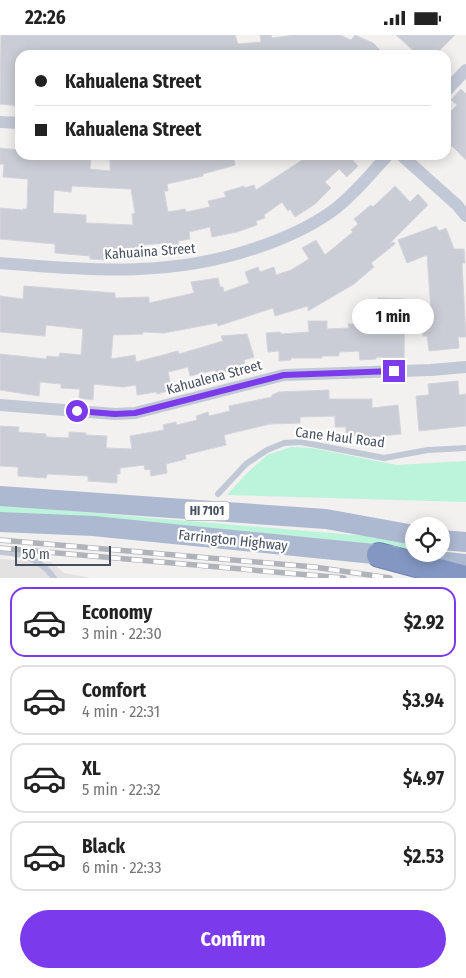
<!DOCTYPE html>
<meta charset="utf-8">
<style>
body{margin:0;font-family:"Fira Sans Condensed",sans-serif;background:#f6f6f6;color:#222;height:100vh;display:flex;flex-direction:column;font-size:19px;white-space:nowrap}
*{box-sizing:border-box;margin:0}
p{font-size:16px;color:#767676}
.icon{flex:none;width:28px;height:28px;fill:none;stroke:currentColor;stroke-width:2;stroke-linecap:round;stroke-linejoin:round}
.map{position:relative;height:543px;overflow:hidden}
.sheet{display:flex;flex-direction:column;background:#fff;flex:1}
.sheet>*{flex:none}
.hud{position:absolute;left:15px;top:15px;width:436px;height:110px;border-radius:15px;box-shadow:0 2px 12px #0003;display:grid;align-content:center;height:110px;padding:0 20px;background:#fff}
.controls{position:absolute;left:405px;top:482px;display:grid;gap:10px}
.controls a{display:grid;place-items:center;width:45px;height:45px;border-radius:50%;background:#fff;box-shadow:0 2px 12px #0003;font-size:25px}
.scale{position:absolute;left:15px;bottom:12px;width:96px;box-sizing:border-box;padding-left:5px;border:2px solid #464f5f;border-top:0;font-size:14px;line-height:18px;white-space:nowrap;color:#464f5f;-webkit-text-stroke:4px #fff;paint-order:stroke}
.end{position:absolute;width:22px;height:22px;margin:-11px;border:6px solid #7c3aed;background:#fff;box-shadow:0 0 0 2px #fff}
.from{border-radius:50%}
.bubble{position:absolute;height:35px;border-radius:18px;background:#fff;box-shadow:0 2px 12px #0003;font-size:16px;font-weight:700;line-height:35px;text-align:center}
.hud b{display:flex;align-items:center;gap:18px;height:48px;font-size:19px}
.hud b+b{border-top:1px solid #e0e0e0}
.hud i{width:12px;height:12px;background:#222}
ul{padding:9px 0 0;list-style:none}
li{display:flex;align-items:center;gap:15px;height:70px;margin:0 10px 8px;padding:0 10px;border:2px solid #e0e0e0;border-radius:15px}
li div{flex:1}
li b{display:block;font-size:19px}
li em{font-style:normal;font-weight:700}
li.current{border-color:#7c3aed}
li>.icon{width:45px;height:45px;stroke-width:1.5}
.primary-button{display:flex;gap:10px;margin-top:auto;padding:10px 20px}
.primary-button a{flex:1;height:58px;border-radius:30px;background:#7c3aed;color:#fff;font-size:20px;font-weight:700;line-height:58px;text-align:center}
.status{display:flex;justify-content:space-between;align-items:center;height:35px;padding:0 25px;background:#fff;direction:ltr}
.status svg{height:14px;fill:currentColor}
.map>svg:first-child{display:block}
.education{fill:#e4e1e2}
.green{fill:#bbf3db}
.building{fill:#cbcdd6;stroke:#d3d4dc;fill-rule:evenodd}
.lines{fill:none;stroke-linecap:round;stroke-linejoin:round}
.motorway-casing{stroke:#6f81af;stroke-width:26}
.service{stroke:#c2c9d6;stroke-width:6}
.minor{stroke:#c2c9d6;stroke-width:12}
.primary{stroke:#adb9d1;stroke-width:20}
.motorway{stroke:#8397c3;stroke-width:24}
.rail-casing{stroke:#b1b3bb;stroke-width:5.5}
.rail{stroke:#fff;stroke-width:4;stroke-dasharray:11;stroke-linecap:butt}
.route{stroke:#7c3aed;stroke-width:6}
.labels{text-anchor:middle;stroke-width:4.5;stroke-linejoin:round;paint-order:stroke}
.shield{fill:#fff;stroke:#7e848f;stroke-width:1}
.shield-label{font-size:12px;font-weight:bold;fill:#464f5f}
.street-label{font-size:14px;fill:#464f5f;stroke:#fff}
</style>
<div class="status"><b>22:26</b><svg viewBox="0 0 49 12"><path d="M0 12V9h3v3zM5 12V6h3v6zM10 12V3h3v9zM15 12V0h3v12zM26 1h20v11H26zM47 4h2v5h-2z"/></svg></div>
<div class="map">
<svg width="466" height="543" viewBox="0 0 466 543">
<rect width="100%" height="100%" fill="#f3f0f0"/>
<path class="education" d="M0 524 51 527 64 538 91 543H0Z"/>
<path class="green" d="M291 412 312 413 397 430 466 426V467L227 460 246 439 267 420Z
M0 470 414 505V515L0 480Z"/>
<path class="building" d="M1 0H235L238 9 261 7 260 0H271L272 3 295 0H340L351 5 355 0 373 8 385 20H51L31 18V20H20V71L0 69Z
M396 0H455L435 20H418Z
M461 54 466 59V125L452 111 446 117V93L452 87 446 81 457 70 451 65Z
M0 113 20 115V120H91L90 134 110 136V120H233L235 130 203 139V141L167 149 168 156H164L168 177 185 174 186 177 210 172 208 166 226 162 224 157 244 151V153L254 150 256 155 310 120H348L358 131 347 142 339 134 325 147 331 153 315 169 295 182 290 174 288 176 282 167 264 180 265 183 256 186 257 190 237 197 212 202 210 192 189 197 190 204 178 206 180 215 166 217 164 208 144 210 145 221 131 223 130 218 106 217 105 225 90 224V221L55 218V209L0 204V173L23 175V174H27L28 144 3 142 4 129H0ZM72 151 131 154 135 178 132 179 133 190 86 188V180L53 178 54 155 71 157Z
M395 151 410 167 418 159 428 170 389 209 394 207 395 209 371 228 374 232 354 249 308 276V271L275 281 273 273 218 291 217 288 164 298 143 297V299L113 300 111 324 135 320 136 327 178 316 179 319 223 306 221 301 247 299 254 322 244 325 245 331 216 339 215 335 190 341 188 332 168 337 172 355 157 359 156 357 137 360 136 350 123 352 94 349 93 365 79 363 80 354 61 353V349L40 347 39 361 0 355V319L46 324 47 321 59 322 60 318 81 320 83 294 46 290 45 301 0 297V261L23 264 24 251 115 258V263L149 262V268L194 258 191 247 218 243 220 252H223L224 257 249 248 245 237 258 232 260 237 274 232 276 240 291 235 309 224 302 213 316 205 325 220 353 197 351 195 358 189 354 184 371 170 373 172Z
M436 191 439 196 446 193 454 214H464L465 228H462L466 302H458L459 313 429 316 427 301H423L422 291 432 290 427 220 407 228 398 205Z
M378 263 405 264 404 323 376 322V324L360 325 359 316 339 317V321H322V323H291V325L279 326V316L268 317 266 298 280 297 281 299 309 297 308 286H327V294L349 293 348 289 377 288Z
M458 346 459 360 466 359V391L419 396 416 361 429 360 428 349Z
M329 355V364H372V373L398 370 401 399 372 402V405L346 398V392H335V381L300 382V388L270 389 224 400 226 410 185 420 186 424 166 429 167 438 151 441 150 434 145 435 144 430 120 433V439H117V448L88 446V441L47 439 46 443 18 441V432L0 431V391L19 392 18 397 46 399V402L69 403V397L86 398V400L107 401 106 413 132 414 130 401 164 395 163 390 176 387 177 390 197 385 196 381 208 377 209 381 230 376 229 371 272 362V360L279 357Z"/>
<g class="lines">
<defs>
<path id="motorway" d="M379 520 465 543"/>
</defs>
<use href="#motorway" class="motorway-casing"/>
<path class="service" d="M218 459 246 429 267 415 284 408 301 407 384 423 428 415 466 413
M0 517C23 518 40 524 54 543"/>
<path class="minor" d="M446 56 466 35
M0 87 20 88
M401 120 457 170 466 181
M0 228C90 235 169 243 256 213 283 204 308 193 331 177 353 161 370 139 388 120
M0 370 115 379 135 378 284 340 431 335 466 332"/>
<path class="primary" d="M0 461 326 484 414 500
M0 487 93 491 394 521
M441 505 466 507
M428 525 466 529"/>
<use href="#motorway" class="motorway"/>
<defs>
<path id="rail" d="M0 505 314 532 390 543
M0 513 344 543"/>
</defs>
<use href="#rail" class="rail-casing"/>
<use href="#rail" class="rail"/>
</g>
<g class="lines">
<path class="route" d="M77 376 115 379 135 378 284 340 394 336"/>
</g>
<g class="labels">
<rect class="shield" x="184.5" y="466.5" width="45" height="19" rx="4"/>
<g class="shield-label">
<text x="207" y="480">HI 7101</text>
</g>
<g class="street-label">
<text transform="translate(150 216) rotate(-4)" y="5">Kahuaina Street</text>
<text transform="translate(214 342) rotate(-15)" y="5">Kahualena Street</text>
<text transform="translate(340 402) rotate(7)" y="5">Cane Haul Road</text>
<text transform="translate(233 505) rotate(6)" y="5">Farrington Highway</text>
</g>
</g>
</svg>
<div class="controls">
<a><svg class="icon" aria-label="locate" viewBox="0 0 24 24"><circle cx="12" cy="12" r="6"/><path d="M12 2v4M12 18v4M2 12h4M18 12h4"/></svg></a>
</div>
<div class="scale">50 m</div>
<i class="end from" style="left:77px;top:376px"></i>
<i class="end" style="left:394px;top:336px"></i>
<div class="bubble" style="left:352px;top:264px;width:82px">1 min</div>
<div class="hud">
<b><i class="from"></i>Kahualena Street</b>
<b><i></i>Kahualena Street</b>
</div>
</div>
<section class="sheet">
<ul>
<li class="current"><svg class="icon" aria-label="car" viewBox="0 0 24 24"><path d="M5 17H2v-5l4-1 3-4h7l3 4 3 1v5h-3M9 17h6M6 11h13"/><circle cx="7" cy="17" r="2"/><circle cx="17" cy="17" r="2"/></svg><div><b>Economy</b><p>3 min · 22:30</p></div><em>$2.92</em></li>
<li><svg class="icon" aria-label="car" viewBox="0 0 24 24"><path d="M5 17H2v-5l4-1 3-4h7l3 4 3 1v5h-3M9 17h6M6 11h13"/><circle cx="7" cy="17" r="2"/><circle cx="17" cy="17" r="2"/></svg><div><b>Comfort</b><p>4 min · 22:31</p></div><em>$3.94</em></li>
<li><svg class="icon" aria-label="car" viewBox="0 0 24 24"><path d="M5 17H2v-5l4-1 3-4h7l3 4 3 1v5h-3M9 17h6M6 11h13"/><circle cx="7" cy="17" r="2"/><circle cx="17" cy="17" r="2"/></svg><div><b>XL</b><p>5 min · 22:32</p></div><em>$4.97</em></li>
<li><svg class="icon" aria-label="car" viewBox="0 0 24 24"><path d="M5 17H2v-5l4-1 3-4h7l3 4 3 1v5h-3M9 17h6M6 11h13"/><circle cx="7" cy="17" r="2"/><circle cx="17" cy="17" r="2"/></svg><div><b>Black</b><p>6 min · 22:33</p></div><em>$2.53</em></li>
</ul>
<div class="primary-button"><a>Confirm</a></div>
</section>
